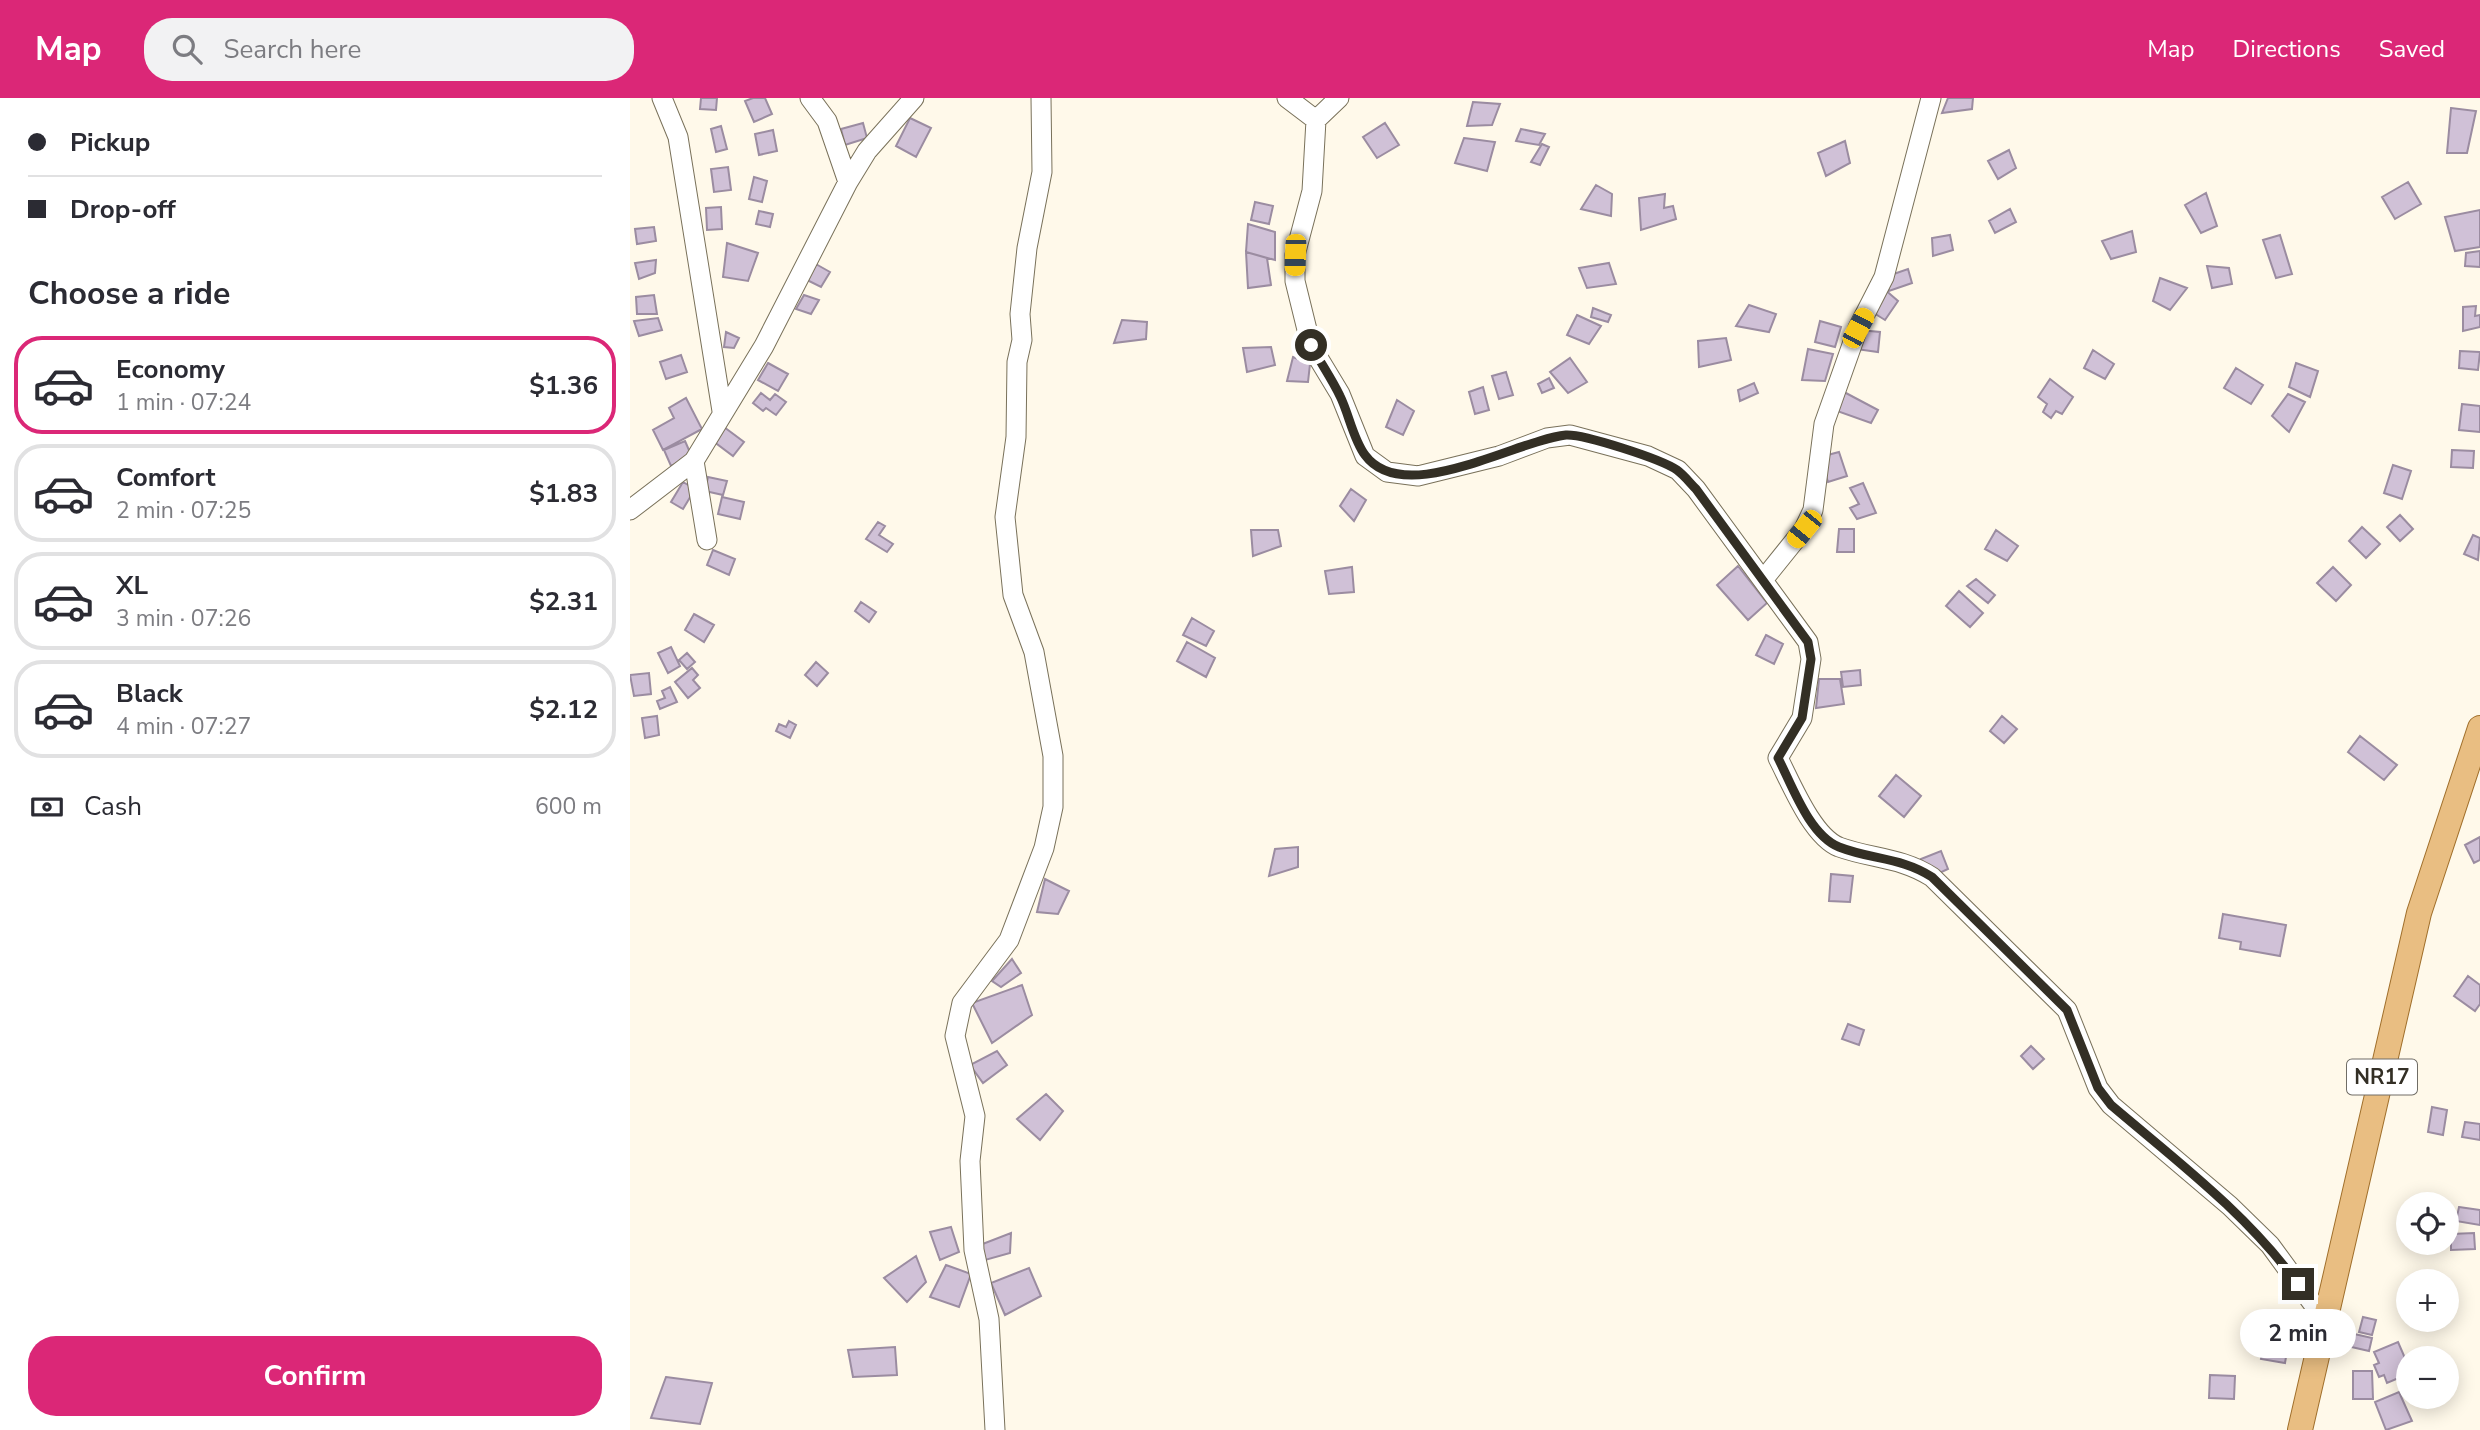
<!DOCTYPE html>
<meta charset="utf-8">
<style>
body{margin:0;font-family:"Nunito Sans",sans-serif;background:#f2f2f3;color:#2b2b33;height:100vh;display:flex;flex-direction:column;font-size:26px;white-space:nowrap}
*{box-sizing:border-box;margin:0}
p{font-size:23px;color:#7c7c81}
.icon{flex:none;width:38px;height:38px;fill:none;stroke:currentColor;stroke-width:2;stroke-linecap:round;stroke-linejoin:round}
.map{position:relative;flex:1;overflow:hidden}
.side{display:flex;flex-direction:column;background:#fff;width:630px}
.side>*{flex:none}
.top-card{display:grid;align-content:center;height:154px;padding:0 28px;background:#fff}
.controls{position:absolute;left:1766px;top:1094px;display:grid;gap:14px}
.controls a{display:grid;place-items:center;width:63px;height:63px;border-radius:50%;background:#fff;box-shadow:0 4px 18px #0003;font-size:35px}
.end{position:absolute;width:32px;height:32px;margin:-16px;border:9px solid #332f25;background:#fff;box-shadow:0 0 0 4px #fff}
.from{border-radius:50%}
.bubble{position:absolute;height:49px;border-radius:24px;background:#fff;box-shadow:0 4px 18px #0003;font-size:23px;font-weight:700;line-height:49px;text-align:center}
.car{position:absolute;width:21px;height:42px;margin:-21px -10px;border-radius:9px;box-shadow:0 0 5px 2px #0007;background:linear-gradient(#f5c518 24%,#345 0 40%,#f5c518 0 76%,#345 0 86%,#f5c518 0)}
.top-card b{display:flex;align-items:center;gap:24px;height:66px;font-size:26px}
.top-card b+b{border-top:2px solid #e1e1e2}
.top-card i{width:18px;height:18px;background:#2b2b33}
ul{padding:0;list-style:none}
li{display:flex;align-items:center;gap:21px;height:98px;margin:0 14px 10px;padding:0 14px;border:4px solid #e1e1e2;border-radius:28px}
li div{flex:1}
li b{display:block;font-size:26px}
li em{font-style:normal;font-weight:700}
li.active{border-color:#db2777}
li>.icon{width:63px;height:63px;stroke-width:1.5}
h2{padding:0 28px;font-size:32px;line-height:84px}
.pay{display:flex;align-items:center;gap:18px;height:77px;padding:0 28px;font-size:26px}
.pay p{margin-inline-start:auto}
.cta{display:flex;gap:14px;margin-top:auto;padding:14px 28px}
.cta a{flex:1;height:80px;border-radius:28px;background:#db2777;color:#fff;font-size:28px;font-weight:700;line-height:80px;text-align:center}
header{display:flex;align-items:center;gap:42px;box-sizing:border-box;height:98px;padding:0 35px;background:#db2777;color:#fff}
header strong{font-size:33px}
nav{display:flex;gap:38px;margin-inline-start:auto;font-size:24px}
.search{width:490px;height:63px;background:#f2f2f3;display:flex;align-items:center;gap:18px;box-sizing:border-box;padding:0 24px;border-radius:28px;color:#7c7c81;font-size:26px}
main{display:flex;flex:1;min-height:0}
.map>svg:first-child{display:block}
.building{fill:#d0c1d7;stroke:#9b8ca1;stroke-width:2}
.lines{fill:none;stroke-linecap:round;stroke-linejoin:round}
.minor-casing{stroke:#79715a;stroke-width:21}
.major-casing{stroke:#a06f2b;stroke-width:26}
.minor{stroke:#fff;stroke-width:19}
.major{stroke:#e9be82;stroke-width:24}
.route{stroke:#332f25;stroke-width:9}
.labels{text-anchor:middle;stroke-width:6;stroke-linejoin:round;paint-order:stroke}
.shield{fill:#fff;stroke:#706d66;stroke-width:2}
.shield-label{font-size:21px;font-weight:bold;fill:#332f25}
</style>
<header>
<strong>Map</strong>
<div class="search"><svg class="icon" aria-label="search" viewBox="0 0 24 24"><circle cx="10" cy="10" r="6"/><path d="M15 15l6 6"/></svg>Search here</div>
<nav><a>Map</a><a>Directions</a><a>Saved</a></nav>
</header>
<main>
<section class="side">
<div class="top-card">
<b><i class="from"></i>Pickup</b>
<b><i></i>Drop-off</b>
</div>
<h2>Choose a ride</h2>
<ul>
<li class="active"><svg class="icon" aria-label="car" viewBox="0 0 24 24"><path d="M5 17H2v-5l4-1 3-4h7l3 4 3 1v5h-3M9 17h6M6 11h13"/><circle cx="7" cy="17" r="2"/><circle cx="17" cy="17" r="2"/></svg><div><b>Economy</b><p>1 min · 07:24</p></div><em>$1.36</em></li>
<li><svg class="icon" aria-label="car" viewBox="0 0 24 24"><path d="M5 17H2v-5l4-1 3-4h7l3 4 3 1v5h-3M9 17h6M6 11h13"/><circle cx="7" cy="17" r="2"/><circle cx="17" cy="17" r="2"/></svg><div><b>Comfort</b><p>2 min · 07:25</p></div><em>$1.83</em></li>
<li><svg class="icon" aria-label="car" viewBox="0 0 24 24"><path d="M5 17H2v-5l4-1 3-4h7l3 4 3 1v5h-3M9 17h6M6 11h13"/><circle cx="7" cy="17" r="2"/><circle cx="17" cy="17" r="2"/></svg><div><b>XL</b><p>3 min · 07:26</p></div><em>$2.31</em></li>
<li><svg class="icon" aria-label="car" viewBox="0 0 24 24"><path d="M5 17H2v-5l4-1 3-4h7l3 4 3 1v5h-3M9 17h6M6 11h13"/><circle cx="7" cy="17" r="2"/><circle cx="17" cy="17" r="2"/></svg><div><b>Black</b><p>4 min · 07:27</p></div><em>$2.12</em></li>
</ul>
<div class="pay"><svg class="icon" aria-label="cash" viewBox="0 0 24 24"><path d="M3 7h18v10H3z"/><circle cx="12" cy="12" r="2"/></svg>Cash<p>600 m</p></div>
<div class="cta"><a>Confirm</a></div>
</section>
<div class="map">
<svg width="1850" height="1332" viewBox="0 0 1850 1332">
<rect width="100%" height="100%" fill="#fff9ea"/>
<path class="building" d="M71 0H87L86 12 70 11Z
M123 0H135L142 16 124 24 115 3Z
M1318 0H1343L1342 11 1312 15Z
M843 4 870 6 862 27 837 28Z
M1821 10 1846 13 1837 55H1817Z
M280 20 301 30 286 59 266 48Z
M233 25 237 40 215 47 211 31Z
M755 25 769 47 747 60 733 39Z
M91 28 97 51 86 54 81 31Z
M891 31 915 36 909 47 886 43Z
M143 32 147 53 129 57 125 36Z
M834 40 865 44 857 73 825 65Z
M1215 43 1220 65 1196 78 1188 55Z
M912 46 919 49 910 67 901 64Z
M1379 52 1386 70 1368 81 1358 63Z
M98 69 101 92 84 94 81 71Z
M124 79 137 83 132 104 119 101Z
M1778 84 1791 106 1765 121 1752 99Z
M966 87 982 96 981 118 951 111Z
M1576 95 1587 128 1571 135 1555 107Z
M1035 96 1034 110 1043 108 1046 121 1011 132 1009 100Z
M625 104 643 108 639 126 621 122Z
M91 109 92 131 77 132 76 110Z
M1380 111 1386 124 1365 135 1359 123Z
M1850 112V149L1825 153 1815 119Z
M129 113 143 116 140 129 126 126Z
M618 126 645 134V162L616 154Z
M24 129 26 143 7 146 5 131Z
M1502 133 1506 154 1481 161 1472 143Z
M1320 137 1323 152 1303 158 1302 140Z
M1650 137 1662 176 1646 180 1633 142Z
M97 145 128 155 118 183 93 179Z
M1850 153V169L1835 168 1836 155Z
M616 154 637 160 641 187 618 190Z
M26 162 25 175 9 181 5 165Z
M184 165 200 174 191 189 175 181Z
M979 165 986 186 957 190 949 170Z
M1577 168 1599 170 1602 186 1582 190Z
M1278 171 1282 185 1259 193 1255 179Z
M1530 180 1557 190 1540 212 1523 203Z
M1253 190 1268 203 1255 222 1239 212Z
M24 197 27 216H7L6 199Z
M174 197 189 202 181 216 166 211Z
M1119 207 1146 216 1139 234 1106 228Z
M1846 208 1845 218 1850 217V229L1833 233V209Z
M963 210 981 217 978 224 961 219Z
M947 217 971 228 959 246 937 237Z
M28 220 32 232 9 238 4 223Z
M492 222 517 224 516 241 484 245Z
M1190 223 1211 229 1205 249 1185 244Z
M1229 232 1250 234 1248 254 1226 251Z
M96 234 109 240 104 250 94 249Z
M1096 240 1101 262 1069 269 1068 243Z
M641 249 645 267 617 274 613 250Z
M1178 251 1203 256 1195 283 1172 282Z
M1463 252 1484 266 1475 281 1454 270Z
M1830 253 1850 254 1848 272 1829 270Z
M51 257 57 274 36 281 30 264Z
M663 259 680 266 678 284 657 283Z
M940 260 957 284 938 295 920 274Z
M138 265 158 276 148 293 128 282Z
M1666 265 1688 273 1680 299 1659 289Z
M1606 270 1633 287 1621 306 1594 290Z
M876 274 883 297 869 301 862 278Z
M919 280 924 290 912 295 908 286Z
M1420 281 1443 299 1432 316 1426 313 1421 320 1413 314 1417 306 1408 299Z
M1124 285 1128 295 1110 303 1108 292Z
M853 289 859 312 845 316 839 294Z
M1214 294 1248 312 1241 325 1207 313Z
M131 295 140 302 145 296 156 304 146 317 136 310 133 313 123 305Z
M1658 296 1675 304 1659 334 1642 318Z
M56 300 72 331 33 352 23 332 44 320 39 310Z
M767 302 784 313 773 337 756 329Z
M1832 306 1850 308V334L1829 332Z
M94 329 114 344 103 358 83 343Z
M55 343 62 359 41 368 34 352Z
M1822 352 1844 353 1843 370 1821 369Z
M1209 354 1217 378 1198 384 1190 359Z
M1763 367 1781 373 1772 401 1754 395Z
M78 379 97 383 93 397 75 393Z
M53 384 65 391 53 411 41 404Z
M1233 385 1246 415 1227 421 1220 410 1229 406 1220 390Z
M721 391 736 402 724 423 710 408Z
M92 399 114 404 110 421 88 416Z
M1770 417 1783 431 1770 443 1757 429Z
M248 424 255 428 249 437 263 446 257 454 236 441Z
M1732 429 1750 446 1736 460 1719 443Z
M1209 431H1224V454H1207Z
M621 432H648L651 448 623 458Z
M1366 432 1388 448 1377 463 1355 451Z
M1843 437 1850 440 1848 462 1834 456Z
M83 452 105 461 99 477 77 467Z
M1108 468 1137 505 1118 522 1087 487Z
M722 469 724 494 699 496 695 473Z
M1703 469 1721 487 1706 503 1687 485Z
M1346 481 1365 497 1358 505 1337 488Z
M1329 493 1353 515 1340 529 1316 508Z
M231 504 246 514 239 524 225 513Z
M64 516 84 527 74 544 55 532Z
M562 520 584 533 576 548 553 537Z
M1136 537 1153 546 1144 566 1126 557Z
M557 544 585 560 576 579 547 563Z
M41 549 50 568 38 575 28 555Z
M57 555 65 564 57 571 49 562Z
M186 564 198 575 187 588 175 577Z
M62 570 68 577 63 582 70 590 58 600 45 584Z
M1230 572 1231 587 1213 589 1211 574Z
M19 575 21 596 4 598 0 577Z
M1189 581H1210L1214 606 1186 610Z
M40 589 47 604 30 611 27 603 35 600 32 593Z
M27 618 29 637 15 640 12 620Z
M1372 618 1387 631 1374 645 1360 633Z
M159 623 166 627 160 640 146 633 149 626 156 629Z
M1730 638 1767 667 1754 682 1718 654Z
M1266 677 1291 698 1274 719 1249 698Z
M1850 739V762L1844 765 1835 747Z
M668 749V769L639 778 645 751Z
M1311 753 1318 771 1303 778 1291 761Z
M1201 776 1223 778 1220 804 1199 803Z
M415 781 439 793 428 816 407 814Z
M1593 816 1656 827 1650 858 1610 851 1611 844 1589 840Z
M382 861 391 875 371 889 362 883Z
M1838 878 1850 887V906L1845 913 1824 898Z
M392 887 402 917 362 945 342 905Z
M1218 926 1234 932 1229 947 1212 941Z
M1401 948 1414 961 1403 971 1391 958Z
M367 953 377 967 353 985 340 967Z
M416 996 433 1013 410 1042 387 1021Z
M1802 1009 1817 1012 1813 1037 1798 1034Z
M1835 1024 1850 1026V1042L1832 1039Z
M1829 1109 1850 1112V1127L1826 1123Z
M321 1129 329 1154 310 1162 300 1134Z
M381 1135 380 1155 348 1164 350 1147Z
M1844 1135 1845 1151 1821 1152V1136Z
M286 1158 296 1184 277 1204 254 1180Z
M316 1167 341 1176 329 1209 300 1199Z
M399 1170 411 1198 375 1217 361 1185Z
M1733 1219 1746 1222 1742 1237 1729 1234Z
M1636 1231 1660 1235 1655 1265 1631 1261Z
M1720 1235 1742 1240 1739 1253 1717 1248Z
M1768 1244 1778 1267V1276L1757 1285 1754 1277 1749 1279 1744 1267 1749 1265 1744 1254Z
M265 1249 267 1277 223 1279 218 1252Z
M1723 1273H1742L1743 1301H1723Z
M1580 1277 1605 1278 1604 1301 1579 1300Z
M36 1279 82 1285 70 1326 21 1320Z
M1769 1294 1782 1323 1756 1332 1745 1304Z"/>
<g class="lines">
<defs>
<path id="minor" d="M32 0 48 39 92 313
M180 0 197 23 218 84
M657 0 686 22
M709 0 686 22 682 93 665 157V183L681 248 710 296 735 358 757 374 788 378 869 358 917 340 940 337 1018 358 1048 372 1066 391 1178 544 1181 561 1172 620 1148 660C1161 685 1182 738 1209 749 1242 761 1271 759 1302 779L1437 912 1468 990 1481 1007 1600 1108 1640 1147 1697 1225
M64 363 77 442
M0 412 64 363 134 248 218 84 237 53 284 0
M1133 482 1174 431 1183 412 1194 326 1228 230 1254 179 1301 0
M365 1332 359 1221 344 1152 340 1063 345 1018 325 938 332 905 379 842 414 750 423 709V658L404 554 383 497 375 419 386 339 387 264 392 242 390 216 397 150 412 74 411 0"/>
<path id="major" d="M1670 1332 1789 815 1850 630"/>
</defs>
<use href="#minor" class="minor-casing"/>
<use href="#major" class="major-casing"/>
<use href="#minor" class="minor"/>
<use href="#major" class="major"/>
</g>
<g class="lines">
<path class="route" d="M681 247C690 264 702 281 710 298 719 316 723 341 735 357 774 410 886 342 936 337 954 336 1031 361 1047 372 1054 377 1060 385 1066 391L1178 544 1181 561 1172 620 1148 660C1162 687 1179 737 1209 749 1242 762 1271 759 1302 779L1437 912 1468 990 1481 1007C1548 1064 1616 1115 1668 1186"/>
</g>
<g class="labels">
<rect class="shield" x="1717" y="961.5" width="70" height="35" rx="5"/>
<g class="shield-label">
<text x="1752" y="986">NR17</text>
</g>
</g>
</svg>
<div class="controls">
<a><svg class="icon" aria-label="locate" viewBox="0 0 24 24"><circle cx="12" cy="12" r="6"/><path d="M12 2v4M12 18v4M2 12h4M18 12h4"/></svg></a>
<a>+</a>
<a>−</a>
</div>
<i class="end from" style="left:681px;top:247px"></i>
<i class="end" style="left:1668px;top:1186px"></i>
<div class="bubble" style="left:1610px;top:1211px;width:116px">2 min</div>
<i class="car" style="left:665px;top:157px;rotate:182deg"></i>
<i class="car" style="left:1228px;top:230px;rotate:28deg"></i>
<i class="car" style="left:1174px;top:431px;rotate:219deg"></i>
</div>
</main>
